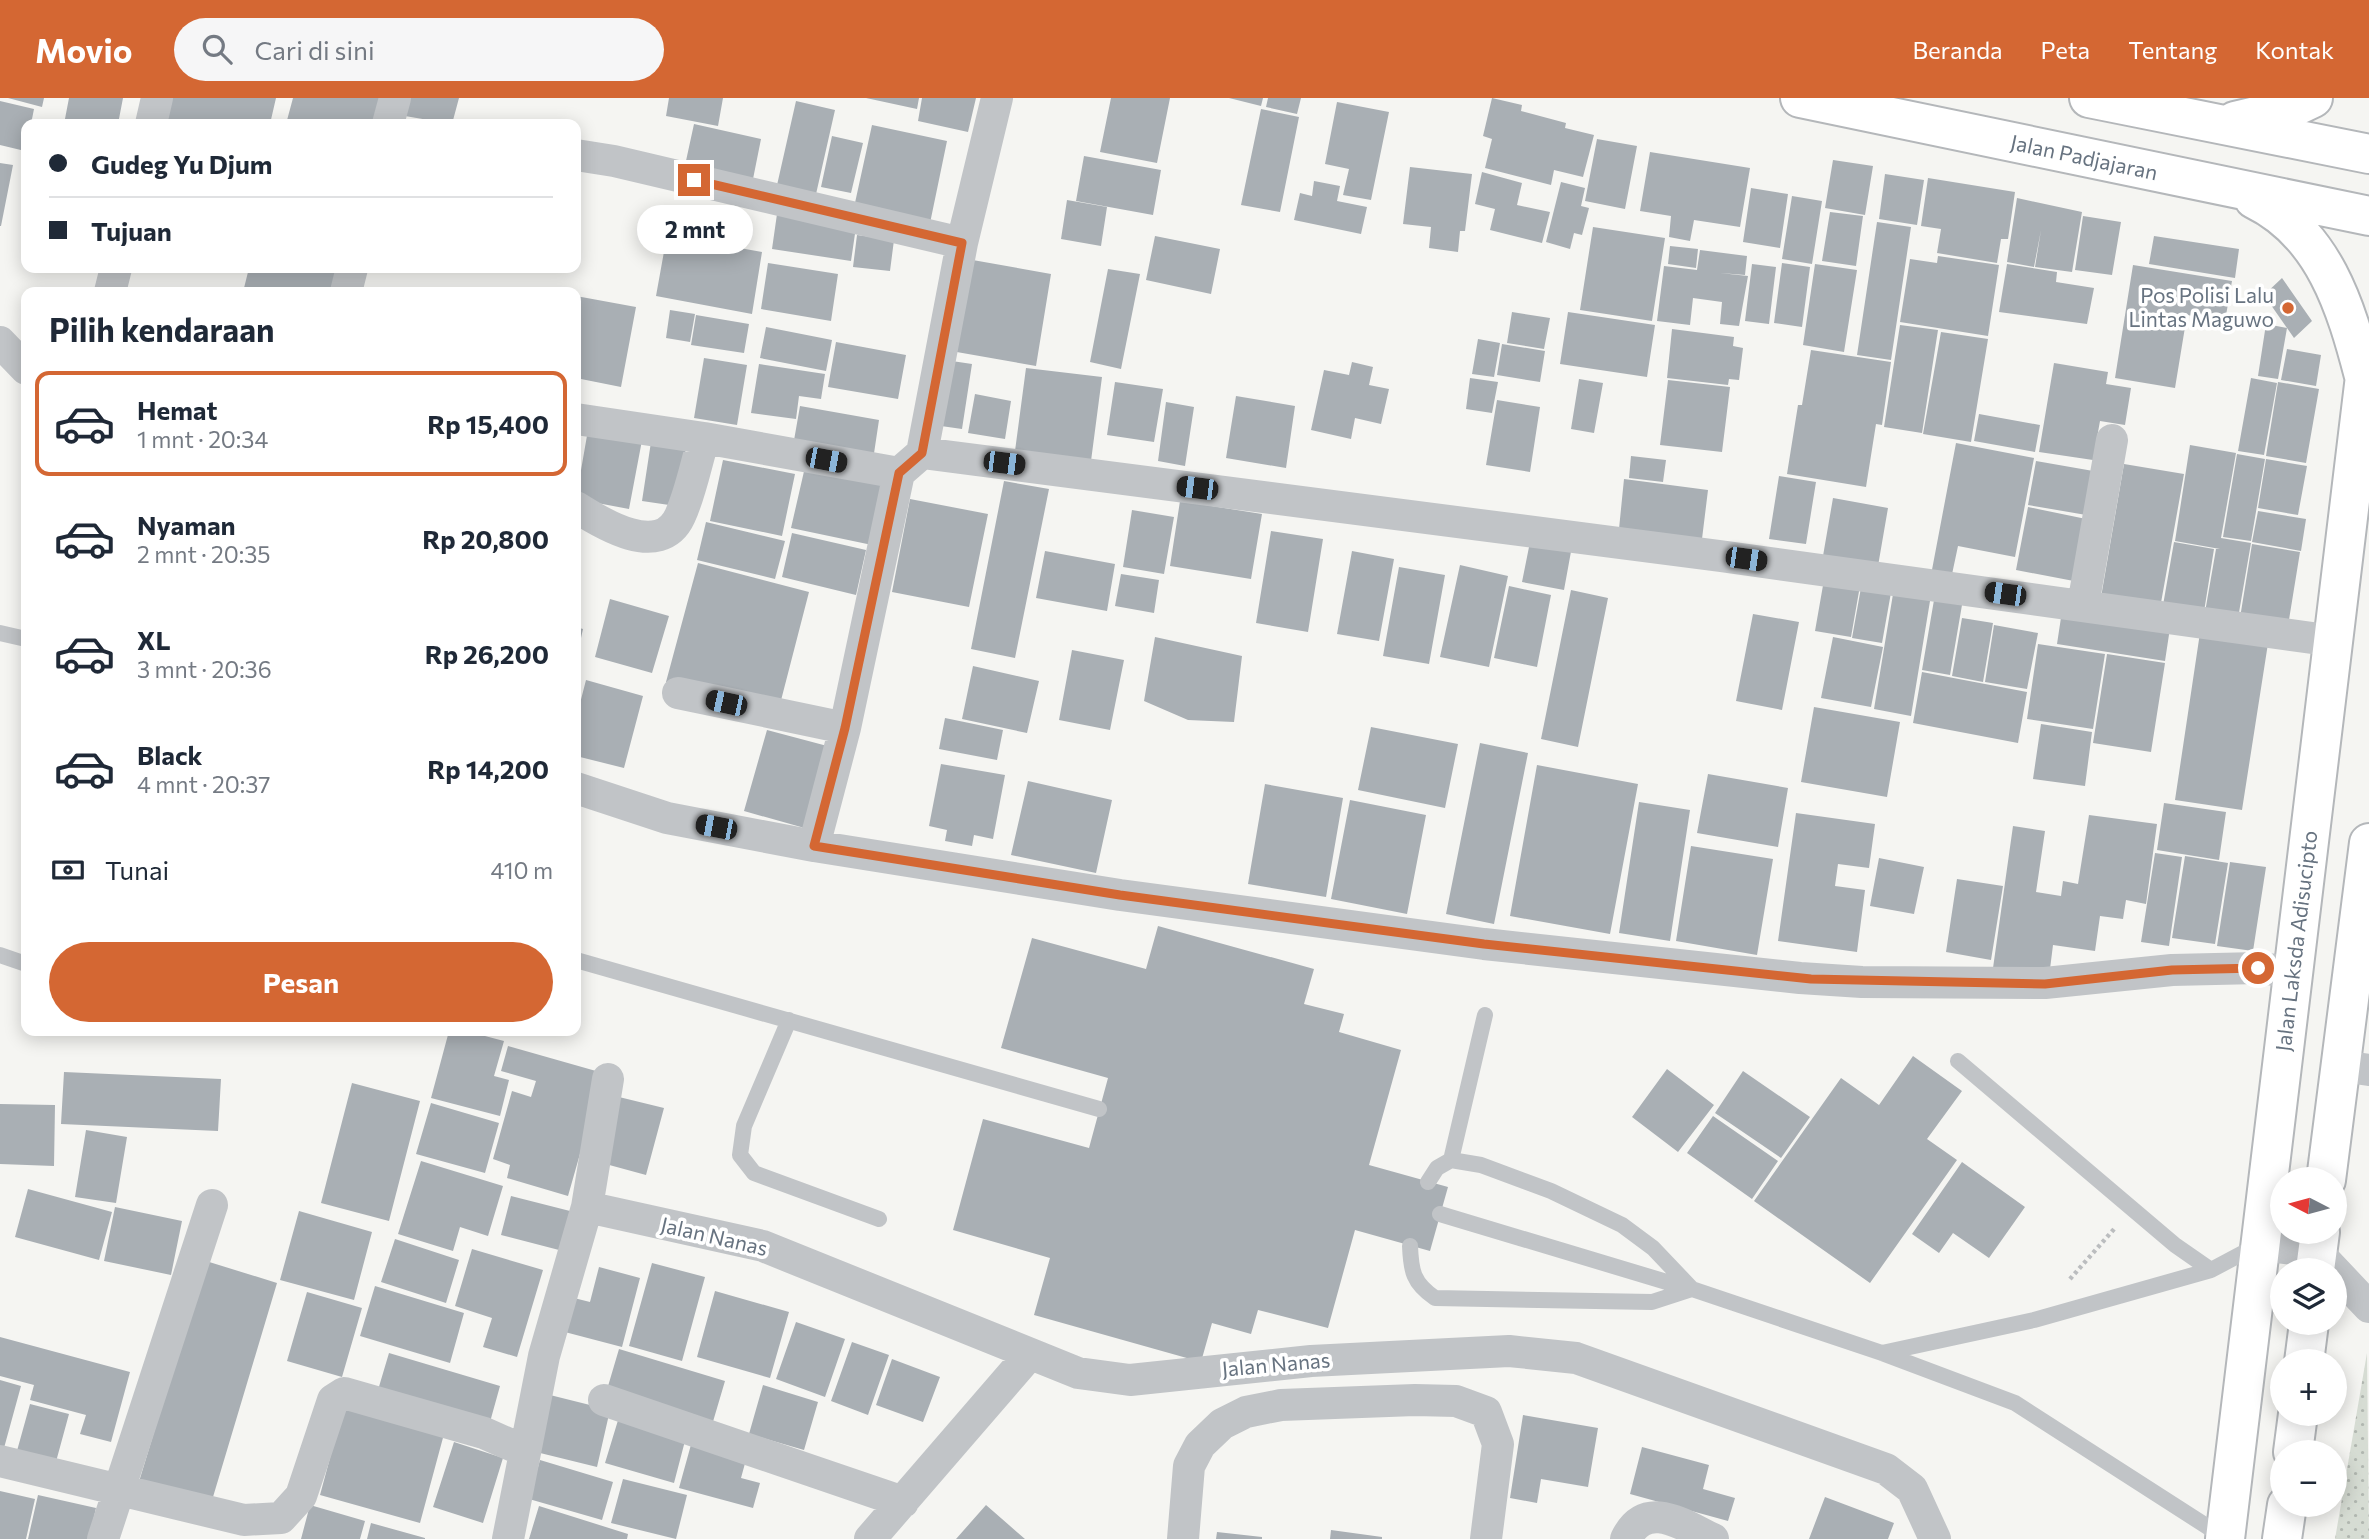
<!DOCTYPE html>
<html lang="id">
<meta charset="utf-8">
<style>
body{margin:0;font-family:Commissioner,sans-serif;background:#f6f6f7;color:#1f2937;height:100vh;display:flex;flex-direction:column;font-size:26px;white-space:nowrap}
*{box-sizing:border-box;margin:0}
p{font-size:23px;color:#747a83}
.icon{flex:none;width:38px;height:38px;fill:none;stroke:currentColor;stroke-width:2;stroke-linecap:round;stroke-linejoin:round}
.map{position:relative;flex:1;overflow:hidden}
.side{position:absolute;left:21px;top:189px;width:560px;height:749px;display:flex;flex-direction:column;background:#fff;border-radius:14px;box-shadow:0 4px 18px #0003}
.side>*{flex:none}
.top-card{position:absolute;left:21px;top:21px;width:560px;height:154px;border-radius:14px;box-shadow:0 4px 18px #0003;display:grid;align-content:center;height:154px;padding:0 28px;background:#fff}
.needle{width:46px;rotate:276deg}
.controls{position:absolute;left:2270px;top:1069px;display:grid;gap:14px}
.controls a{display:grid;place-items:center;width:77px;height:77px;border-radius:50%;background:#fff;box-shadow:0 4px 18px #0003;font-size:35px}
.end{position:absolute;width:32px;height:32px;margin:-16px;border:9px solid #d46733;background:#fff;box-shadow:0 0 0 4px #fff}
.from{border-radius:50%}
.bubble{position:absolute;height:49px;border-radius:24px;background:#fff;box-shadow:0 4px 18px #0003;font-size:23px;font-weight:700;line-height:49px;text-align:center}
.car{position:absolute;width:21px;height:42px;margin:-21px -10px;border-radius:9px;box-shadow:0 0 5px 2px #0007;background:linear-gradient(#222 24%,#8ab4d8 0 40%,#222 0 76%,#8ab4d8 0 86%,#222 0)}
.top-card b{display:flex;align-items:center;gap:24px;height:66px;font-size:26px}
.top-card b+b{border-top:2px solid #e0e1e3}
.top-card i{width:18px;height:18px;background:#1f2937}
ul{padding:0;list-style:none}
li{display:flex;align-items:center;gap:21px;height:105px;margin:0 14px 10px;padding:0 14px;border:4px solid transparent;border-radius:14px}
li div{flex:1}
li b{display:block;font-size:26px}
li em{font-style:normal;font-weight:700}
li.current{border-color:#d46733}
li>.icon{width:63px;height:63px;stroke-width:1.5}
h2{padding:0 28px;font-size:32px;line-height:84px}
.pay{display:flex;align-items:center;gap:18px;height:77px;padding:0 28px;font-size:26px}
.pay p{margin-inline-start:auto}
.primary-button{display:flex;gap:14px;margin-top:auto;padding:14px 28px}
.primary-button a{flex:1;height:80px;border-radius:42px;background:#d46733;color:#fff;font-size:28px;font-weight:700;line-height:80px;text-align:center}
header{display:flex;align-items:center;gap:42px;box-sizing:border-box;height:98px;padding:0 35px;background:#d46733;color:#fff}
header strong{font-size:33px}
nav{display:flex;gap:38px;margin-inline-start:auto;font-size:24px}
.search{width:490px;height:63px;background:#f6f6f7;display:flex;align-items:center;gap:18px;box-sizing:border-box;padding:0 24px;border-radius:38px;color:#747a83;font-size:26px}
.map>svg:first-child{display:block}
.grass{fill:url(#grass-dots)}
.building{fill:#a9afb4}
.lines{fill:none;stroke-linecap:round;stroke-linejoin:round}
.highway-casing{stroke:#b4b7ba;stroke-width:42}
.path{stroke:#bbbdbf;stroke-width:4.5;stroke-dasharray:3.5 3.5;stroke-linecap:butt}
.lane{stroke:#c1c4c7;stroke-width:16}
.street{stroke:#c1c4c7;stroke-width:32}
.highway{stroke:#fff;stroke-width:38}
.route{stroke:#d46733;stroke-width:9}
.poi-dot{fill:#d46733;stroke:#fff;stroke-width:2.5}
.labels{text-anchor:middle;stroke-width:7;stroke-linejoin:round;paint-order:stroke}
.street-label{font-size:21px;fill:#677380;stroke:#fff}
.poi-label{font-size:21px;fill:#677380;stroke:#fff;text-anchor:end}
</style>
<header>
<strong>Movio</strong>
<div class="search"><svg class="icon" aria-label="search" viewBox="0 0 24 24"><circle cx="10" cy="10" r="6"/><path d="M15 15l6 6"/></svg>Cari di sini</div>
<nav><a>Beranda</a><a>Peta</a><a>Tentang</a><a>Kontak</a></nav>
</header>
<div class="map">
<svg width="2369" height="1441" viewBox="0 0 2369 1441">
<defs>
<pattern id="grass-dots" width="8" height="8" patternUnits="userSpaceOnUse" patternTransform="scale(1.75)"><rect width="8" height="8" fill="#d6dcd3"/><path d="M2 2h.1M6 6h.1" fill="none" stroke="#b1b7b0" stroke-width="1.8" stroke-linecap="round"/></pattern>
</defs>
<rect width="100%" height="100%" fill="#f5f5f2"/>
<path class="grass" d="M2367 1255 2369 1441H2335Z"/>
<path class="building" d="M8 0H44L42 9Z
M69 0H123L118 26H64Z
M170 0H276L270 26H164Z
M293 0H387L380 26H286Z
M404 0H459L452 26 399 17Z
M669 0H723L718 28 666 18Z
M866 0H919L917 11Z
M922 0H976L968 34 918 23Z
M1111 0H1170L1157 65 1100 54Z
M1229 0H1263L1261 8Z
M1268 0H1301L1297 16 1266 9Z
M1492 0 1522 7 1521 13 1566 25 1565 30 1594 37 1583 79 1554 72 1551 87 1485 70 1492 41 1483 38Z
M0 3 34 11 31 26H26L25 53 0 47Z
M796 3 835 12 814 105 775 96Z
M1337 4 1389 14 1371 102 1343 97 1349 71 1325 66Z
M1261 11 1299 19 1280 114 1241 107Z
M694 26 761 41 752 86 684 72Z
M872 27 947 43 929 130 853 114Z
M832 38 863 45 851 95 821 89Z
M1597 41 1637 48 1625 111 1585 103Z
M1650 54 1750 70 1740 129 1694 122 1690 143 1669 139 1671 118 1640 113Z
M1084 58 1161 72 1153 117 1076 103Z
M1833 62 1873 68 1865 117 1825 110Z
M0 65 13 67 1 128H0Z
M1410 69 1472 76 1465 133H1460L1458 154 1429 150 1431 129 1403 126Z
M1482 74 1522 85 1517 107 1550 114 1542 145 1490 132 1495 111 1475 106Z
M1885 76 1924 82 1917 127 1879 121Z
M1928 80 2015 94 2008 141H2001L1997 165 1937 155 1941 131 1921 128Z
M1314 83 1340 88 1337 103 1367 109 1361 136 1294 122 1300 95 1312 98Z
M1561 84 1585 90 1581 108 1589 110 1582 137 1574 135 1570 151 1546 144Z
M1751 90 1788 96 1780 150 1743 144Z
M1792 98 1822 103 1812 166 1782 161Z
M2017 100 2082 114 2072 174 2035 169 2041 132 2034 169 2007 164Z
M1067 102 1107 109 1101 148 1061 141Z
M1830 114 1863 118 1856 168 1822 163Z
M777 116 856 129 851 163 772 151Z
M2083 118 2121 124 2112 177 2075 172Z
M1877 124 1911 129 1891 262 1857 257Z
M1593 129 1665 140 1652 223 1580 212Z
M667 137 762 154 752 216 656 198Z
M857 137 894 142 890 173 853 169Z
M1155 138 1220 151 1211 196 1146 182Z
M2154 138 2239 151 2235 180 2149 166Z
M1670 148 1698 151 1696 170 1668 166Z
M1700 152 1747 158 1745 177 1720 175 1748 178 1739 228 1720 226 1722 204 1693 200 1690 227 1657 223 1664 168 1697 172Z
M1938 158 1999 167 1988 238 1900 224 1910 161 1937 165Z
M967 161 1051 176 1036 268 951 253Z
M768 165 838 176 831 223 761 211Z
M1782 165 1810 169 1802 229 1774 225Z
M1752 166 1776 169 1769 226 1745 223Z
M1815 166 1857 172 1844 254 1803 247Z
M2007 166 2057 174 2056 184 2094 190 2087 226 1999 214Z
M2133 167 2232 183 2225 223 2187 217 2175 290 2115 280Z
M249 170H343L337 194H243Z
M1108 171 1140 176 1121 271 1090 264Z
M2282 180 2312 223 2294 240 2264 197Z
M576 198 636 209 621 289 576 280Z
M670 212 695 216 690 244 666 240Z
M1512 214 1550 220 1544 251 1507 245Z
M1568 214 1655 227 1647 279 1560 266Z
M696 217 749 226 744 255 691 247Z
M2266 226 2287 230 2278 281 2258 278Z
M1900 227 1938 232 1922 335 1884 329Z
M766 229 832 242 826 273 760 260Z
M1672 231 1734 239 1733 248 1743 250 1739 282 1729 281 1728 287 1667 280Z
M1941 234 1988 241 1971 344 1923 336Z
M1478 241 1500 245 1494 279 1472 276Z
M836 244 906 257 898 301 828 289Z
M1502 246 1545 253 1540 284 1497 277Z
M2287 251 2321 257 2316 288 2281 282Z
M1811 252 1891 264 1882 327 1876 326 1866 389 1787 376 1798 307H1802Z
M704 260 747 267 737 327 694 320Z
M945 262 972 266 962 331 934 327Z
M1352 264 1373 269 1369 287 1389 291 1381 326 1355 320 1351 341 1311 332 1324 272 1349 277Z
M2054 265 2108 274 2106 286 2131 290 2125 327 2100 323 2093 362 2039 354Z
M759 266 825 276 821 301 799 298 796 321 751 315Z
M1026 270 1102 279 1091 363 1015 353Z
M1470 280 1498 284 1492 315 1466 311Z
M2251 280 2277 285 2264 357 2238 353Z
M1579 281 1603 285 1594 335 1571 331Z
M1668 282 1730 289 1722 354 1660 347Z
M1115 284 1163 291 1154 344 1107 337Z
M2278 284 2319 291 2306 365 2266 358Z
M975 296 1011 303 1005 341 968 335Z
M1236 298 1295 308 1286 370 1226 360Z
M1497 302 1540 309 1530 374 1486 367Z
M1166 304 1194 309 1185 368 1158 363Z
M800 308 879 322 873 362 793 348Z
M1979 316 2040 327 2035 354 1974 343Z
M589 326 643 337 629 411 576 401Z
M651 344 686 350 676 408 642 403Z
M1956 345 2034 360 2015 459 1958 448 1951 481 1931 477Z
M2190 347 2236 355 2221 440 2251 445 2237 526 2204 520 2216 451H2220L2175 443Z
M2237 356 2265 361 2251 443 2223 439Z
M1631 358 1666 362 1663 384 1629 380Z
M2266 361 2307 368 2298 417 2258 410Z
M723 362 795 376 782 438 710 423Z
M2036 363 2099 374 2092 418 2028 407Z
M2124 366 2184 376 2159 516 2100 505Z
M805 369 885 387 872 447 791 430Z
M1779 378 1816 384 1806 446 1769 441Z
M1624 381 1708 392 1702 441 1619 431Z
M1004 383 1049 391 1015 560 971 551Z
M1833 400 1888 410 1878 468 1823 458Z
M910 401 988 416 969 509 892 494Z
M1180 403 1262 416 1251 481 1170 468Z
M2028 409 2091 422 2079 484 2016 472Z
M1132 412 1174 419 1164 476 1123 469Z
M2258 413 2306 421 2301 453 2252 444Z
M706 424 785 443 775 481 697 462Z
M1271 433 1323 441 1308 534 1256 525Z
M792 435 866 452 856 497 782 479Z
M1531 439 1572 448 1564 492 1522 484Z
M2174 444 2214 451 2203 520 2162 513Z
M2252 446 2300 454 2287 534 2239 526Z
M1045 453 1115 466 1107 513 1036 500Z
M1352 453 1394 461 1379 543 1337 536Z
M698 465 809 494 778 614 666 584Z
M1460 467 1508 478 1489 569 1440 559Z
M1399 469 1445 477 1429 566 1383 558Z
M1121 476 1159 482 1154 515 1115 508Z
M1825 476 1861 482 1851 539 1815 533Z
M1862 484 1892 489 1882 545 1852 540Z
M1509 488 1551 497 1537 569 1494 560Z
M1894 490 1931 497 1911 618 1874 611Z
M1571 492 1608 500 1578 649 1541 641Z
M610 501 669 518 652 575 595 559Z
M1934 502 1962 507 1950 577 1922 572Z
M2062 513 2170 530 2165 563 2057 546Z
M1753 516 1799 524 1782 612 1736 603Z
M1962 520 1993 525 1983 584 1952 578Z
M1994 527 2038 535 2027 591 1985 584Z
M2201 528 2269 539 2242 712 2175 702Z
M576 529 583 531 577 558H576Z
M1155 539 1242 558 1234 624 1188 622 1144 603Z
M1833 539 1883 549 1871 609 1821 600Z
M2038 546 2105 556 2093 631 2027 621Z
M1072 552 1124 562 1110 632 1059 622Z
M2107 556 2165 565 2151 654 2093 645Z
M973 568 1039 583 1027 635 962 621Z
M1922 574 2027 594 2018 645 1913 625Z
M586 582 643 598 624 670 576 658V621Z
M1814 609 1900 624 1887 699 1801 684Z
M945 620 1003 632 997 662 939 651Z
M2041 626 2092 634 2085 688 2033 681Z
M1371 629 1458 646 1445 710 1358 692Z
M767 632 831 649 808 731 744 713Z
M1480 645 1528 655 1494 826 1446 816Z
M941 666 1005 677 993 741 974 737 972 748 945 743 947 732 929 728Z
M1537 667 1638 686 1610 836 1510 818Z
M1708 676 1788 690 1778 749 1697 735Z
M1028 683 1112 702 1096 775 1011 757Z
M1265 686 1343 700 1326 799 1248 786Z
M1350 702 1426 717 1407 816 1331 801Z
M1639 704 1690 712 1670 843 1619 835Z
M2164 705 2226 714 2219 762 2157 752Z
M1796 715 1875 726 1869 770 1838 766 1835 788 1865 792 1857 854 1778 843Z
M2089 717 2157 726 2146 806 2126 802 2123 821 2100 818 2095 853 2053 847 2049 879 1993 870 2013 728 2045 733 2036 794 2061 798 2063 783 2078 786Z
M1691 748 1773 761 1757 857 1676 843Z
M2155 755 2182 759 2169 848 2141 844Z
M2185 758 2228 765 2215 846 2172 840Z
M1879 760 1924 769 1914 816 1870 808Z
M2230 764 2266 769 2253 853 2217 848Z
M1957 781 2003 788 1991 862 1946 854Z
M1158 828 1314 871 1304 906 1344 916 1339 934 1401 952 1369 1067 1448 1089 1430 1153 1355 1132 1328 1230 1258 1212 1251 1236 1212 1225 1201 1264 1034 1217 1050 1160 953 1132 983 1021 1089 1050 1108 980 1001 950 1032 840 1146 871Z
M449 933H466L504 943 494 978 509 982 500 1018 431 1000Z
M508 948 603 975 568 1098 507 1080 510 1067 493 1061 512 993 531 999 536 983 501 973Z
M1913 958 1962 993 1927 1041 1957 1062 1870 1185 1754 1103 1841 980 1879 1007Z
M1667 971 1714 1007 1678 1054 1632 1019Z
M1743 973 1810 1019 1781 1060 1715 1015Z
M64 974 221 981 218 1033 61 1026Z
M352 985 420 1003 389 1123 321 1105Z
M619 999 664 1010 646 1077 602 1065Z
M431 1005 499 1025 485 1075 416 1056Z
M0 1006 55 1007 54 1068 0 1066Z
M1713 1018 1778 1063 1752 1101 1687 1055Z
M86 1032 127 1039 116 1105 75 1099Z
M421 1063 503 1088 488 1138 460 1129 453 1153 398 1136Z
M1962 1064 2025 1109 1989 1160 1953 1135 1939 1155 1912 1136Z
M28 1091 112 1114 99 1162 15 1139Z
M511 1098 570 1113 559 1152 501 1137Z
M115 1109 182 1123 171 1177 104 1163Z
M299 1113 372 1134 354 1202 280 1182Z
M395 1141 459 1162 446 1205 381 1184Z
M472 1151 543 1172 517 1259 483 1249 492 1220 455 1208Z
M206 1163 277 1185 210 1409 138 1387Z
M652 1165 705 1179 682 1263 629 1248Z
M599 1169 640 1180 622 1249 561 1233 570 1199 590 1204Z
M375 1188 464 1215 450 1265 360 1238Z
M715 1193 789 1214 770 1280 697 1259Z
M307 1194 362 1210 342 1279 287 1263Z
M796 1224 845 1241 825 1299 776 1281Z
M0 1239 130 1274 111 1344 80 1336 86 1317 30 1302 34 1287 0 1278Z
M852 1244 889 1257 868 1317 831 1303Z
M619 1251 725 1283 712 1327 606 1295Z
M389 1255 500 1288 490 1324 378 1292Z
M892 1261 940 1279 923 1324 876 1307Z
M0 1282 21 1288 1 1361H0Z
M763 1287 818 1304 804 1352 749 1336Z
M546 1296 610 1312 597 1369 532 1353Z
M30 1306 69 1316 54 1371 15 1360Z
M344 1308 444 1336 420 1425 320 1397Z
M1523 1317 1598 1330 1588 1389 1541 1381 1537 1405 1510 1400Z
M619 1319 686 1339 674 1385 605 1365Z
M692 1343 747 1358 741 1380 760 1385 753 1410 679 1390Z
M454 1344 503 1360 483 1425 433 1409Z
M1642 1349 1709 1367 1703 1391 1735 1400 1728 1423 1630 1396Z
M540 1362 613 1384 602 1422 529 1401Z
M623 1381 687 1397 676 1441 611 1425Z
M0 1393 35 1401 26 1441H0Z
M38 1397 96 1410 89 1441H28Z
M1825 1399 1894 1425 1888 1441H1809Z
M310 1407 365 1423 360 1441H301Z
M986 1407 1025 1441H956Z
M539 1408 628 1436 627 1441H529Z
M371 1425 425 1440V1441H367Z
M1331 1432 1382 1439V1441H1330Z
M1217 1434 1262 1439V1441H1216Z"/>
<g class="lines">
<defs>
<path id="highway" d="M1800 0 2369 118
M2089 0 2369 56
M2235 23 2294 9 2313 0
M2254 101C2324 135 2346 209 2364 278
M2326 1082 2369 745
M2315 1172 2320 1134
M2304 1264 2309 1225
M2293 1354 2298 1316
M2225 1441 2369 245
M2282 1441 2287 1407"/>
</defs>
<use href="#highway" class="highway-casing"/>
<path class="path" d="M2070 1181 2115 1130"/>
<path class="lane" d="M0 535 26 541
M0 857 26 866
M576 862 1099 1011
M789 922 744 1028 740 1057 754 1075 879 1121
M1958 963 2175 1147 2211 1172
M1451 1062 1485 917
M1428 1084 1437 1070 1451 1062 1481 1067 1551 1093 1622 1127 1653 1150 1692 1191 1882 1255 2015 1305 2225 1440
M1440 1116 1690 1191
M1410 1148C1411 1173 1413 1185 1435 1200L1652 1204 1692 1191
M1882 1255 2034 1222 2211 1172 2258 1147"/>
<path class="street" d="M151 26 157 0
M388 26 395 0
M576 57 614 63 962 145
M110 194 116 170
M346 194 352 170
M0 244 26 271
M576 321 704 340 899 375
M922 355 1720 458 2334 543
M576 409C601 425 660 462 680 418 691 394 696 365 704 340
M2083 507 2112 342
M678 595 845 630
M576 690 667 720 814 748 1120 797 1484 846 1800 880 1862 884 2045 885 2172 872 2258 870 2293 874
M814 748 845 630 899 375 922 355 962 145 997 0
M2341 968 2369 972
M587 1109 763 1148 1078 1275 1130 1282 1311 1263 1509 1253 1576 1260 1886 1371 1912 1391 1935 1441
M2260 1147 2317 1154 2369 1209
M604 1302 903 1404
M0 1363 244 1422 281 1420 301 1398 333 1302 344 1295 484 1335 525 1353
M103 1441 212 1107
M508 1441 544 1258 587 1109 608 981
M870 1441 1029 1257
M1183 1441 1189 1368 1200 1347 1222 1326 1246 1314 1281 1307 1415 1302 1456 1303 1486 1314 1498 1346 1486 1441
M1626 1441C1646 1400 1683 1427 1713 1441"/>
<use href="#highway" class="highway"/>
</g>
<g class="lines">
<path class="route" d="M694 82 962 145 922 355 899 375 845 630 814 748 1120 797 1484 846 1811 881 2045 886 2172 872 2258 870"/>
</g>
<circle class="poi-dot" cx="2288" cy="210" r="7"/>
<g class="labels">
<g class="street-label">
<text transform="translate(2084 60) rotate(12)" y="7">Jalan Padjajaran</text>
<text transform="translate(2297 843) rotate(-83)" y="7">Jalan Laksda Adisucipto</text>
<text transform="translate(714 1139) rotate(13)" y="7">Jalan Nanas</text>
<text transform="translate(1276 1267) rotate(-5)" y="7">Jalan Nanas</text>
</g>
<g class="poi-label">
<text x="2274" y="205">Pos Polisi Lalu<tspan x="2274" dy="24">Lintas Maguwo</tspan></text>
</g>
</g>
</svg>
<div class="controls">
<a><svg class="needle" viewBox="-14 -14 28 28"><path d="M0-13l5 13h-10z" fill="#e53935"/><path d="M0 13l5-13h-10z" fill="#747a83"/></svg></a>
<a><svg class="icon" aria-label="layers" viewBox="0 0 24 24"><path d="M12 4l9 5-9 5-9-5zM3 14l9 5 9-5"/></svg></a>
<a>+</a>
<a>−</a>
</div>
<i class="end from" style="left:2258px;top:870px"></i>
<i class="end" style="left:694px;top:82px"></i>
<div class="bubble" style="left:637px;top:107px;width:116px">2 mnt</div>
<i class="car" style="left:826px;top:362px;rotate:101deg"></i>
<i class="car" style="left:1004px;top:365px;rotate:97deg"></i>
<i class="car" style="left:1197px;top:390px;rotate:277deg"></i>
<i class="car" style="left:1746px;top:461px;rotate:98deg"></i>
<i class="car" style="left:2005px;top:496px;rotate:278deg"></i>
<i class="car" style="left:726px;top:605px;rotate:282deg"></i>
<i class="car" style="left:716px;top:729px;rotate:281deg"></i>
<div class="top-card">
<b><i class="from"></i>Gudeg Yu Djum</b>
<b><i></i>Tujuan</b>
</div>
<section class="side">
<h2>Pilih kendaraan</h2>
<ul>
<li class="current"><svg class="icon" aria-label="car" viewBox="0 0 24 24"><path d="M5 17H2v-5l4-1 3-4h7l3 4 3 1v5h-3M9 17h6M6 11h13"/><circle cx="7" cy="17" r="2"/><circle cx="17" cy="17" r="2"/></svg><div><b>Hemat</b><p>1 mnt · 20:34</p></div><em>Rp 15,400</em></li>
<li><svg class="icon" aria-label="car" viewBox="0 0 24 24"><path d="M5 17H2v-5l4-1 3-4h7l3 4 3 1v5h-3M9 17h6M6 11h13"/><circle cx="7" cy="17" r="2"/><circle cx="17" cy="17" r="2"/></svg><div><b>Nyaman</b><p>2 mnt · 20:35</p></div><em>Rp 20,800</em></li>
<li><svg class="icon" aria-label="car" viewBox="0 0 24 24"><path d="M5 17H2v-5l4-1 3-4h7l3 4 3 1v5h-3M9 17h6M6 11h13"/><circle cx="7" cy="17" r="2"/><circle cx="17" cy="17" r="2"/></svg><div><b>XL</b><p>3 mnt · 20:36</p></div><em>Rp 26,200</em></li>
<li><svg class="icon" aria-label="car" viewBox="0 0 24 24"><path d="M5 17H2v-5l4-1 3-4h7l3 4 3 1v5h-3M9 17h6M6 11h13"/><circle cx="7" cy="17" r="2"/><circle cx="17" cy="17" r="2"/></svg><div><b>Black</b><p>4 mnt · 20:37</p></div><em>Rp 14,200</em></li>
</ul>
<div class="pay"><svg class="icon" aria-label="cash" viewBox="0 0 24 24"><path d="M3 7h18v10H3z"/><circle cx="12" cy="12" r="2"/></svg>Tunai<p>410 m</p></div>
<div class="primary-button"><a>Pesan</a></div>
</section>
</div>
